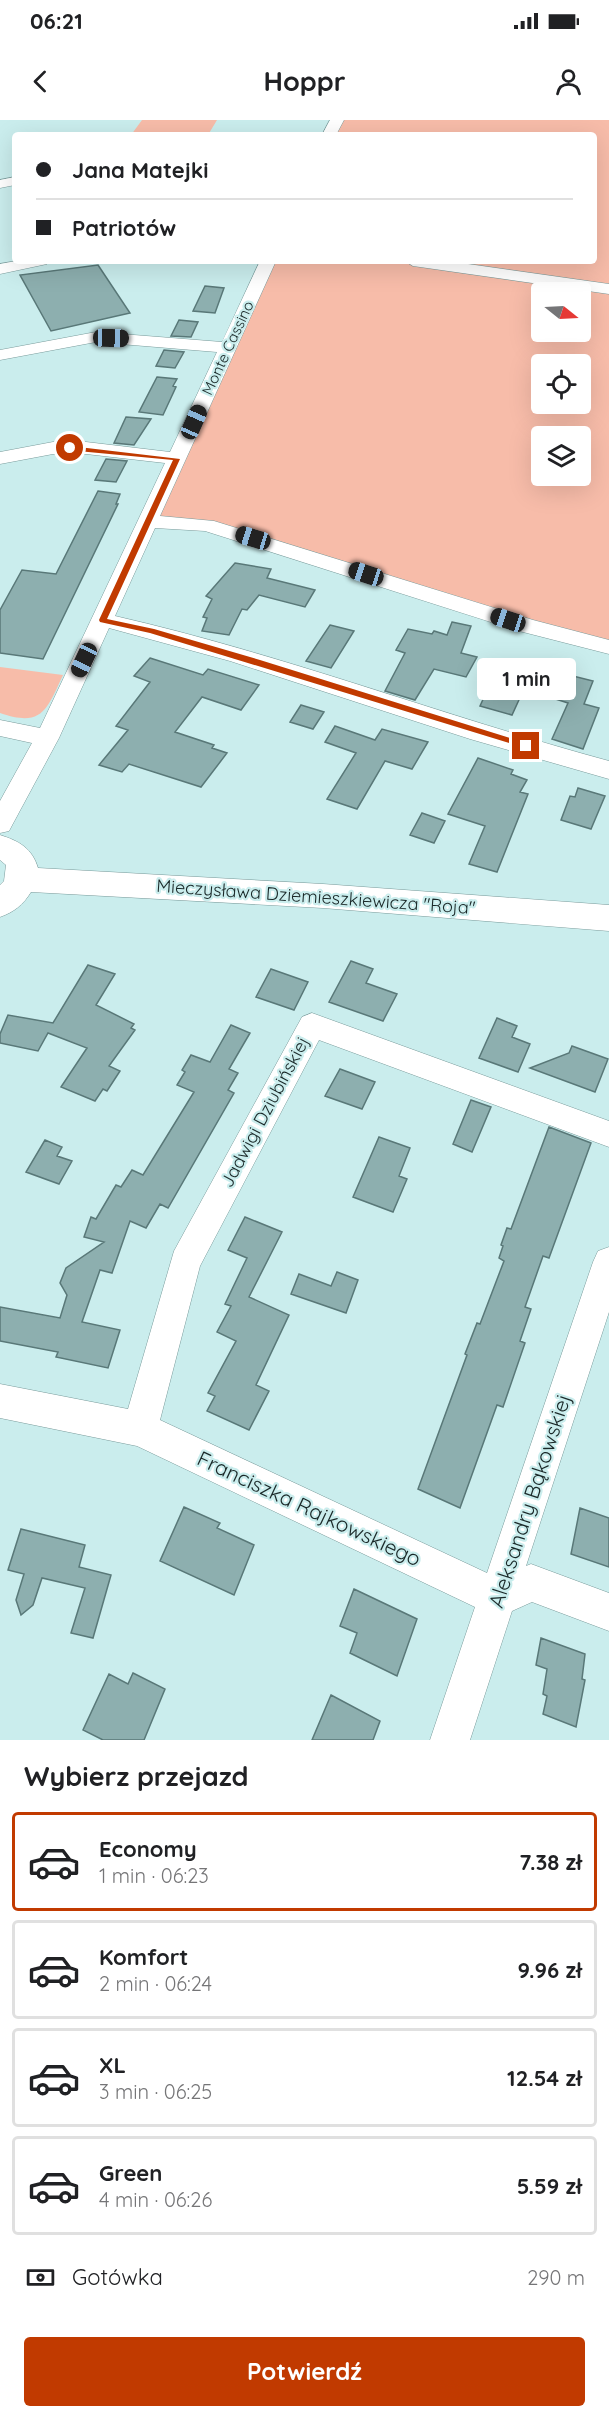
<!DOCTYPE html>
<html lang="pl">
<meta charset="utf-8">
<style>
body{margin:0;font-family:Quicksand,sans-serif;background:#f2f2f2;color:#202124;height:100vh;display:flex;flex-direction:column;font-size:22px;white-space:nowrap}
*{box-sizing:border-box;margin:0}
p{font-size:20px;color:#757577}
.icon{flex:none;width:33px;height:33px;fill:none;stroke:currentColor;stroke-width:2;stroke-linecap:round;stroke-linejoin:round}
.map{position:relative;height:1620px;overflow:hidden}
.side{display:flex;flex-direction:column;background:#fff;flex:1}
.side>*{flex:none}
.top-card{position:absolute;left:12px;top:12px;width:585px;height:132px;border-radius:6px;box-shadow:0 6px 24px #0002;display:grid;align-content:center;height:132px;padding:0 24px;background:#fff}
.needle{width:39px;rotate:108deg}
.buttons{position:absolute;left:531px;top:162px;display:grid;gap:12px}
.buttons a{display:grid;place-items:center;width:60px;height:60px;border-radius:6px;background:#fff;box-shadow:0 6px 24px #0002;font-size:30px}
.end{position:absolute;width:27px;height:27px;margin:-14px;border:8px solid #c13a00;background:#fff;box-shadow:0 0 0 3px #fff}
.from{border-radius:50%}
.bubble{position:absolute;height:42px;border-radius:6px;background:#fff;box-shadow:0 6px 24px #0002;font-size:20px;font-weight:800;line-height:42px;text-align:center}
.car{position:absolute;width:18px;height:36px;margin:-18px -9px;border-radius:8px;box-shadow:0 0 4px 2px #0007;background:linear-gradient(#222 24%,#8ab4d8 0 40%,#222 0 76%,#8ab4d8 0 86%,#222 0)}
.top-card b{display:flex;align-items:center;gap:21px;height:57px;font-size:22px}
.top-card b+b{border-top:2px solid #e0e0e0}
.top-card i{width:15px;height:15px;background:#202124}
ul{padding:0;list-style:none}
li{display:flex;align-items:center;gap:18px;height:99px;margin:0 12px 9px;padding:0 12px;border:3px solid #e0e0e0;border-radius:6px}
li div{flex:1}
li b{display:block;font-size:22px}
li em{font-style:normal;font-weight:800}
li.current{border-color:#c13a00}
li>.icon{width:54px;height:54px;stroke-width:1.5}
h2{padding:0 24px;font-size:27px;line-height:72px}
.pay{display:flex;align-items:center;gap:15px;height:66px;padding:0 24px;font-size:22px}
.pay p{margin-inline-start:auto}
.cta{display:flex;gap:12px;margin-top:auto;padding:12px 24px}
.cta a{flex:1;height:69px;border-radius:6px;background:#c13a00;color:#fff;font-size:24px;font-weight:800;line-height:69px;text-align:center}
.status{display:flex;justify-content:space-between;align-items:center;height:42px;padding:0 30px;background:#fff;direction:ltr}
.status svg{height:16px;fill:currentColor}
header{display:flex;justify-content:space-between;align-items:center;height:78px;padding:0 24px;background:#fff;font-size:27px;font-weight:800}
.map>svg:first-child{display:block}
.green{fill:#f7bca9;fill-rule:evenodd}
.building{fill:#8dafaf;stroke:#597878;stroke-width:1.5}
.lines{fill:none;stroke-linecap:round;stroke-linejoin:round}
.minor-casing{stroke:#7a9b9b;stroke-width:1}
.major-casing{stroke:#7a9b9b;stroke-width:1}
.minor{fill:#fff;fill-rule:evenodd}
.major{fill:#fff;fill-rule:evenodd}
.route{fill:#c13a00}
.labels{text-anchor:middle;stroke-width:4.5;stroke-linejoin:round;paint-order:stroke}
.far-street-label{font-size:15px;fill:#1a2828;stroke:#caeded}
.street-label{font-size:18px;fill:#1a2828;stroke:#caeded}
.near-street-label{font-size:21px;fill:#1a2828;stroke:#caeded}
</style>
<div class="status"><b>06:21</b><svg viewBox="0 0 49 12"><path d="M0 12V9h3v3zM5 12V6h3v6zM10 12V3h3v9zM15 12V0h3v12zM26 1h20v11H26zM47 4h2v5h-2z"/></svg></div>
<header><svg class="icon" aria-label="back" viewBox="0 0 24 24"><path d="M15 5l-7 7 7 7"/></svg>Hoppr<svg class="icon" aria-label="person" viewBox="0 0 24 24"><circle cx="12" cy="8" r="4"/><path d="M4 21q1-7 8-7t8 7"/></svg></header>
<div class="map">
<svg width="609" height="1620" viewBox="0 0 609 1620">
<rect width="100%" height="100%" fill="#caeded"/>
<path class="green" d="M142 0H217L208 15H131Z
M337 0H609V527L207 405 148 401 269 141H594V15H329ZM542 172H580V212H542ZM542 244H580V284H542ZM542 316H580V356H542Z
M0 547 63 555C47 589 43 608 0 593Z"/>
<path class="building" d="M98 145 130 193 51 211 20 155Z
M205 166 224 168 215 193 193 191Z
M179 200 198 202 191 217 171 216Z
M164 230 184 232 175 248 156 246Z
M157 257 177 259 173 266 176 267 163 295 139 292Z
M126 297 151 299 134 325 114 323Z
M106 339 127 341 116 362 95 360Z
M98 371 120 374 116 384H118L43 539 0 533V490L22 450 56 454Z
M235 443 271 449 267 458 315 470 305 487 259 475 247 490 242 489 229 515 202 511 207 498 203 497 212 479 206 476Z
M452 502 471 506 461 533 477 537 466 557 434 549 415 580 385 571 405 533 396 530 408 509 432 514 434 511 447 515Z
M330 505 354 511 331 548 306 541Z
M150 538 203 555 208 549 259 565 241 590 202 577 175 612 214 625 212 628 227 633 201 667 129 644 122 652 99 645 128 610 116 606 150 562 134 556Z
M553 551 593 561 584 584 599 588 583 629 552 619 568 583 543 575Z
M491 562 523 571 512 595 480 586Z
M301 585 324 592 313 609 290 602Z
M335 606 375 620 382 609 428 622 412 649 385 641 357 689 327 679 356 633 325 622Z
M478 638 513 650 511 654 527 660 520 672 528 674 497 752 469 744 485 706 448 694Z
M578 668 605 676 591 709 561 700 570 676 575 677Z
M422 693 445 701 434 723 410 715Z
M351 841 373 849 366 863 397 874 383 901 329 882Z
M88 845 115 854 96 885 134 904 131 908 135 910 109 946 120 951 107 971 103 969 95 981 61 967 87 928 48 913 38 931 0 923V914L8 895 53 903Z
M271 849 308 862 294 890 256 877Z
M497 898 517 906 512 917 530 924 518 952 479 938Z
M231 905 250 913 229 949 238 953 228 970 234 973 168 1088 160 1084 146 1108 130 1101 112 1153 100 1150 82 1202 120 1210 108 1248 56 1237 58 1232 0 1221V1187L60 1198 67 1175 60 1163 66 1148 104 1122 84 1117 91 1097 96 1099 116 1065 121 1067 132 1050 143 1055 194 972 177 965 185 952 182 950 191 935 210 942Z
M572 926 608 939 595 972 530 948 569 933Z
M340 949 375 962 362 989 325 976Z
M471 980 491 987 472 1032 453 1024Z
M549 1007 591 1023 549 1138 543 1136 525 1187 531 1189 520 1221 525 1223 503 1287 497 1285 460 1388 418 1369 467 1235 465 1234 477 1203 480 1204 504 1141 499 1138 503 1126 501 1125 507 1108 511 1109Z
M379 1017 410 1028 399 1056 407 1059 393 1092 353 1077Z
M45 1020 62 1027 57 1036 72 1041 59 1064 26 1052Z
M245 1097 282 1112 249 1177 289 1195 256 1265 269 1271 249 1310 207 1291 215 1276 208 1273 236 1221 217 1212 231 1186 225 1184 247 1138 228 1130Z
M337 1152 358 1160 346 1193 291 1174 299 1154 331 1166Z
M184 1387 220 1403 217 1408 254 1425 234 1475 160 1441Z
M580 1388 609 1398V1447L571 1434Z
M21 1409 85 1425 79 1447 111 1455 93 1518 71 1513 85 1468 42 1458 33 1485 21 1495 16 1480 24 1454 8 1450Z
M354 1469 417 1499 397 1556 350 1533 357 1513 340 1506Z
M541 1518 585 1534 582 1559 585 1560 576 1607 543 1594 547 1576 543 1574 547 1549 536 1545Z
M133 1553 165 1569 144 1620H103L83 1610 109 1554 128 1564Z
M331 1575 380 1601 373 1620H312Z"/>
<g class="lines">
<defs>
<path id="minor" d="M330 0H344L336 15H322Z
M15 57V65L0 68V60Z
M16 141H49L47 144 0 154V144Z
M260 141H276L160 396 214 401 533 500 609 520V534L519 511 205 411 155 408 115 496C282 534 443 596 609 641V659L470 619 230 541 109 508 59 618 9 711 0 713V681L32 623 0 616V600L40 608 165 343 86 334H53L0 344V332L53 322H86L170 332 217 232 96 222 0 240V230L96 212 222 222Z
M405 141H447L609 164V174L413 146Z
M312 893 609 1001V1027L319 920 200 1146 160 1300 487 1453 593 1142 598 1131 609 1127V1192L526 1446 531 1444 609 1473V1511L532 1482 512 1491 470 1620H430L475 1487 137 1326 0 1298V1264L128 1289 174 1131 302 897Z"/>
<path id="major" d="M0 715C19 721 32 728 38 748L323 764 609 785V811L323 788 31 772C23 785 14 792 0 797V765L4 761 6 745 0 740Z"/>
</defs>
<use href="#minor" class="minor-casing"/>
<use href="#major" class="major-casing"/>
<use href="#minor" class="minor"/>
<use href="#major" class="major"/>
</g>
<path class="route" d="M70 326 180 339 107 499 154 509 260 540 529 624V629L150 513 100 502 99 500 173 340 67 330Z"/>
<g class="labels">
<g class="far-street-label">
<text transform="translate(228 228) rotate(-65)" y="5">Monte Cassino</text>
</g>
<g class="street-label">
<text transform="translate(316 777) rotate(4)" y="6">Mieczysława Dziemieszkiewicza "Roja"</text>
<text transform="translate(265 992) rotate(-62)" y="6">Jadwigi Dziubińskiej</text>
</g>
<g class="near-street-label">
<text transform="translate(530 1381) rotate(-72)" y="7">Aleksandry Bąkowskiej</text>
<text transform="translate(309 1389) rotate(25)" y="7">Franciszka Rajkowskiego</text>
</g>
</g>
</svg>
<div class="buttons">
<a><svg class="needle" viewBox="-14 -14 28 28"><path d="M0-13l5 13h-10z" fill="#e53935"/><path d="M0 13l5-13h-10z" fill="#757577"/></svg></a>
<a><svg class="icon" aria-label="locate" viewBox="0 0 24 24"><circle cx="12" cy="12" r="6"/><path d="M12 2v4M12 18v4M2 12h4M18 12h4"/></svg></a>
<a><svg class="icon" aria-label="layers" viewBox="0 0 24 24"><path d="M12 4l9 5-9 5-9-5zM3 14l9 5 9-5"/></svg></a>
</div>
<i class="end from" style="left:70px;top:328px"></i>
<i class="end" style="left:526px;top:626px"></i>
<div class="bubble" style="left:477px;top:538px;width:99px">1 min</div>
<i class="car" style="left:111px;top:218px;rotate:91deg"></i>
<i class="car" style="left:194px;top:302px;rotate:24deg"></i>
<i class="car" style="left:253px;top:418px;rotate:287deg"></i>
<i class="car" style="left:366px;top:454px;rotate:288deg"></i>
<i class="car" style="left:508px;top:500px;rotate:288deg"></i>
<i class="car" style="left:84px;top:540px;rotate:205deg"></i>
<div class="top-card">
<b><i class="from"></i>Jana Matejki</b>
<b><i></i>Patriotów</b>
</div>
</div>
<section class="side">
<h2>Wybierz przejazd</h2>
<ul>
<li class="current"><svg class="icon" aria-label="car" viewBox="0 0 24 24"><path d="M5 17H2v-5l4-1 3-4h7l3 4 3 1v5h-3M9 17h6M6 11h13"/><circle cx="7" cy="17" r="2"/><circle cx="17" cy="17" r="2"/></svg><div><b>Economy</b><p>1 min · 06:23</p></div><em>7.38 zł</em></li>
<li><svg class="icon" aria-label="car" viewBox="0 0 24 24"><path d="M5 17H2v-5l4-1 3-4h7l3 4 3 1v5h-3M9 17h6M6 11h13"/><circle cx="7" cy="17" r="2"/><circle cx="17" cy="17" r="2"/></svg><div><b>Komfort</b><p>2 min · 06:24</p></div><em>9.96 zł</em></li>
<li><svg class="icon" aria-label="car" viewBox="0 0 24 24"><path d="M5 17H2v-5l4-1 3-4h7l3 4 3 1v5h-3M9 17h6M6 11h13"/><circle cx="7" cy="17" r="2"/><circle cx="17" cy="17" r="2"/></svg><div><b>XL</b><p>3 min · 06:25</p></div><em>12.54 zł</em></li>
<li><svg class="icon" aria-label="car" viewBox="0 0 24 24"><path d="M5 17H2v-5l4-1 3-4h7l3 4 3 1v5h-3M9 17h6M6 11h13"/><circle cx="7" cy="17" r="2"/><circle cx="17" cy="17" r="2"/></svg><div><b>Green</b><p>4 min · 06:26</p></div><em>5.59 zł</em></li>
</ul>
<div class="pay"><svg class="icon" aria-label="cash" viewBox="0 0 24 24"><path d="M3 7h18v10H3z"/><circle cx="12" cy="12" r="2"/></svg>Gotówka<p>290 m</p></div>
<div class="cta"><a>Potwierdź</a></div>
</section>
